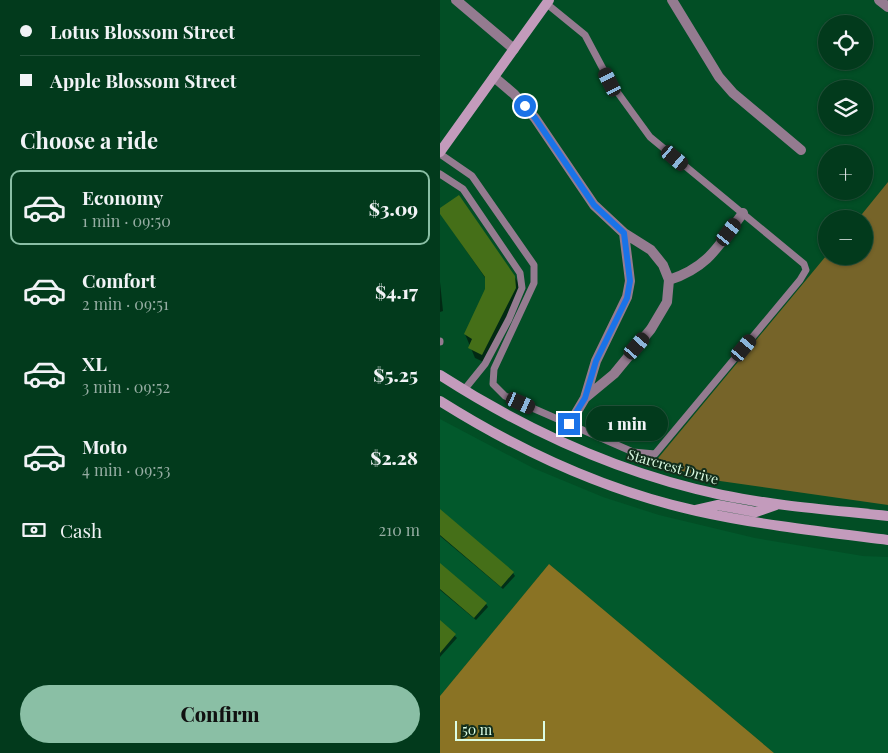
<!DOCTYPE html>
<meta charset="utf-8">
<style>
body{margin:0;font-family:"Playfair Display",serif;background:#0c4125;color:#f1f3f6;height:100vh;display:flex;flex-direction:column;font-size:19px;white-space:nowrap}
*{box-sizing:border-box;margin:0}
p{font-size:16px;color:#96ada3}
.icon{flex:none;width:28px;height:28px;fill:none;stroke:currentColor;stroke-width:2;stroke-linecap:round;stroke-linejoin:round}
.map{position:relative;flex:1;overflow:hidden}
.sheet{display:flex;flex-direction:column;background:#023a1c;width:440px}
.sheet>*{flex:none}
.banner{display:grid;align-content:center;height:110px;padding:0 20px;background:#023a1c}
.controls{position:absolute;left:378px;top:15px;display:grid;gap:10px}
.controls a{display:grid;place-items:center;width:55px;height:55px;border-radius:50%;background:#023a1c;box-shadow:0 1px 4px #0004,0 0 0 1px #23543b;font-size:25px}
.scale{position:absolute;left:15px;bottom:12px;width:90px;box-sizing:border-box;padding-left:5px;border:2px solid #dcfde4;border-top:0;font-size:14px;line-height:18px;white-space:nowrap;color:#dcfde4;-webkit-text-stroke:4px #122d1b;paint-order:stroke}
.end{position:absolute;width:22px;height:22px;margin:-11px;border:6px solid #1a73e8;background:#fff;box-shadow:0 0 0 2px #fff}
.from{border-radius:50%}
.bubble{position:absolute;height:35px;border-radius:18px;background:#023a1c;box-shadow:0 1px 4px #0004,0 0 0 1px #23543b;font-size:16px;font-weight:800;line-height:35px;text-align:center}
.car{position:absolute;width:15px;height:30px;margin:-15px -8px;border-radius:6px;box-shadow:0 0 4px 1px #0007;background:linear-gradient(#222 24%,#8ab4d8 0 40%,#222 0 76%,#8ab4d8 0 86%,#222 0)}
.banner b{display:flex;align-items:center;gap:18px;height:48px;font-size:19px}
.banner b+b{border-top:1px solid #23543b}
.banner i{width:12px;height:12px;background:#f1f3f6}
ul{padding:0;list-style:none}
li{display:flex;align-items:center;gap:15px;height:75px;margin:0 10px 8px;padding:0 10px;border:2px solid transparent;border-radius:10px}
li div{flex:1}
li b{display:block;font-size:19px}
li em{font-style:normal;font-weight:800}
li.active{border-color:#8abfa5}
li>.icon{width:45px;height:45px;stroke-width:1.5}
h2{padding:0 20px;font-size:22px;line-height:60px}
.pay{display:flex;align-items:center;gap:12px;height:55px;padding:0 20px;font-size:19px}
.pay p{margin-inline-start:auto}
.button{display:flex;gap:10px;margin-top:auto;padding:10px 20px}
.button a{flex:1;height:58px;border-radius:30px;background:#8abfa5;color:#111;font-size:20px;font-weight:800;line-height:58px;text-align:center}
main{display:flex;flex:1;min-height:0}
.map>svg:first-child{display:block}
.built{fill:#02592c}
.green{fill:#766429}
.forest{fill:#8a7324}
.shadow{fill:#0007}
.building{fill:#456f18}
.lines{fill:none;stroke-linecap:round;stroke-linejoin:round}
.lane{stroke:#947b90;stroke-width:7}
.street{stroke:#947b90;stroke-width:10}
.secondary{stroke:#c39bbc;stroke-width:10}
.route{stroke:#1a73e8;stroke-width:6}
.labels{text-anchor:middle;stroke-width:4;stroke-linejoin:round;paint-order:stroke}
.street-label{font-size:14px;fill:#dcfde4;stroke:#122d1b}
</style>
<main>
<section class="sheet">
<div class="banner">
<b><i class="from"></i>Lotus Blossom Street</b>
<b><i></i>Apple Blossom Street</b>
</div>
<h2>Choose a ride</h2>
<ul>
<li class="active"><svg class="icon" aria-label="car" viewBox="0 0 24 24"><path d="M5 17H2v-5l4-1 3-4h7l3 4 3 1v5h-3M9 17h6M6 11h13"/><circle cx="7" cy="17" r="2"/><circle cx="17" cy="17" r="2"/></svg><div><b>Economy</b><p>1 min · 09:50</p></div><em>$3.09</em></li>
<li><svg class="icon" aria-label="car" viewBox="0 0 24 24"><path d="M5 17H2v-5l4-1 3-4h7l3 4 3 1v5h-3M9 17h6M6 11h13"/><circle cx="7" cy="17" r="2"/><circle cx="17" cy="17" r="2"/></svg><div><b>Comfort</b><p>2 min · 09:51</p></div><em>$4.17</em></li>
<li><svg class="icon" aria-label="car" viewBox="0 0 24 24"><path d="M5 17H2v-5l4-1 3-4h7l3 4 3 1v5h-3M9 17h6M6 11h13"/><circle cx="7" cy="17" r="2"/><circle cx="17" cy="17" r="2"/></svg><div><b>XL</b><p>3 min · 09:52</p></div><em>$5.25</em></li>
<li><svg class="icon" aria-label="car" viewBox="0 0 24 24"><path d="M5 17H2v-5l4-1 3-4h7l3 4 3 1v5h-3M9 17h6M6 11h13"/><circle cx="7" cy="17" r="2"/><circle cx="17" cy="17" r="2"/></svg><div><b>Moto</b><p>4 min · 09:53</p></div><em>$2.28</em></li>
</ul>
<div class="pay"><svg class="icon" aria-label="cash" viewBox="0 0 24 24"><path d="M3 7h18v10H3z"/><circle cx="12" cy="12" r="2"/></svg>Cash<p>210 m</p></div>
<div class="button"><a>Confirm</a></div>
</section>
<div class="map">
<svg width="448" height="753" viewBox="0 0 448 753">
<rect width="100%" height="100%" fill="#024e25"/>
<path class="built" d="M0 419 93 468 163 497 219 515 315 538 423 556 448 557V753H334L109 564 0 696Z"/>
<path class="green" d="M448 182V505L273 480 214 463 386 256H424V219H418Z"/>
<path class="forest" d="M109 564 334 753H0V696Z"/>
<path class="shadow" d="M0 210 74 276 81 287 48 364 35 358 25 334 46 289V279L5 220Z
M0 282 3 311 0 312Z
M0 510 73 573 75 576 63 589 0 536Z
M0 564 46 604 48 607 36 620 0 590Z
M0 622 17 638 0 657Z"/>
<path class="building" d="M19 195 75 276 76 288 42 355 28 348 32 339 24 334 45 289V277L0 214V208Z
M0 509 74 572 61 587 0 535Z
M0 563 47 603 34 618 0 589Z
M0 620 16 634 0 653Z"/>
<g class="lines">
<path class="lane" d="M0 154 32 176 94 265V283L54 369 53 384 65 396 193 452 215 454 360 280 366 270 364 264 210 137 170 82 145 35 107 4
M0 174 23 189 80 273 82 288 69 319 45 364 24 390
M0 342V341"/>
<path class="street" d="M16 0 74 49
M232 0 279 77 293 93 361 150
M439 0 448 7
M54 77 74 94 95 118 154 205 184 233 211 250 223 265 229 280 227 302 211 329 174 374 145 398
M229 280C269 267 279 245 303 213
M129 425 145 398 156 361 187 297 190 281 184 233"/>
<path class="secondary" d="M0 152 109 0
M0 375C87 431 181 474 282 495 336 506 393 510 448 516
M0 401C78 450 166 491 257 511 320 525 384 532 448 540
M256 510 278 505 316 512 336 505"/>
</g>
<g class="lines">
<path class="route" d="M85 106 95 118 154 205 184 233 190 281 187 298 156 361 145 398 129 424"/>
</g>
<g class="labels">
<g class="street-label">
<text transform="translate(233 467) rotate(16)" y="5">Starcrest Drive</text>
</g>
</g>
</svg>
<div class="controls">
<a><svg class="icon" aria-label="locate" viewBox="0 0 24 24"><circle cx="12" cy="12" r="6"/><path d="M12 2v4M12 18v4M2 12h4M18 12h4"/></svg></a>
<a><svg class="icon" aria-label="layers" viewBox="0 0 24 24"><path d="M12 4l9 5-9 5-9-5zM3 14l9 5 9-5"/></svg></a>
<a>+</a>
<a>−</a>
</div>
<div class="scale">50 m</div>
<i class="end from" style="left:85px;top:106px"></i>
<i class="end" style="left:129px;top:424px"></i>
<div class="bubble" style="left:146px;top:406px;width:82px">1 min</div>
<i class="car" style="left:170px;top:82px;rotate:333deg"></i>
<i class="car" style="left:235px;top:158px;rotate:130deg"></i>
<i class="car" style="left:289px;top:232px;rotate:37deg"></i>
<i class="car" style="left:197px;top:346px;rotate:41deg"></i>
<i class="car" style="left:304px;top:348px;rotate:40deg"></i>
<i class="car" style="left:81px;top:403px;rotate:114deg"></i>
</div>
</main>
